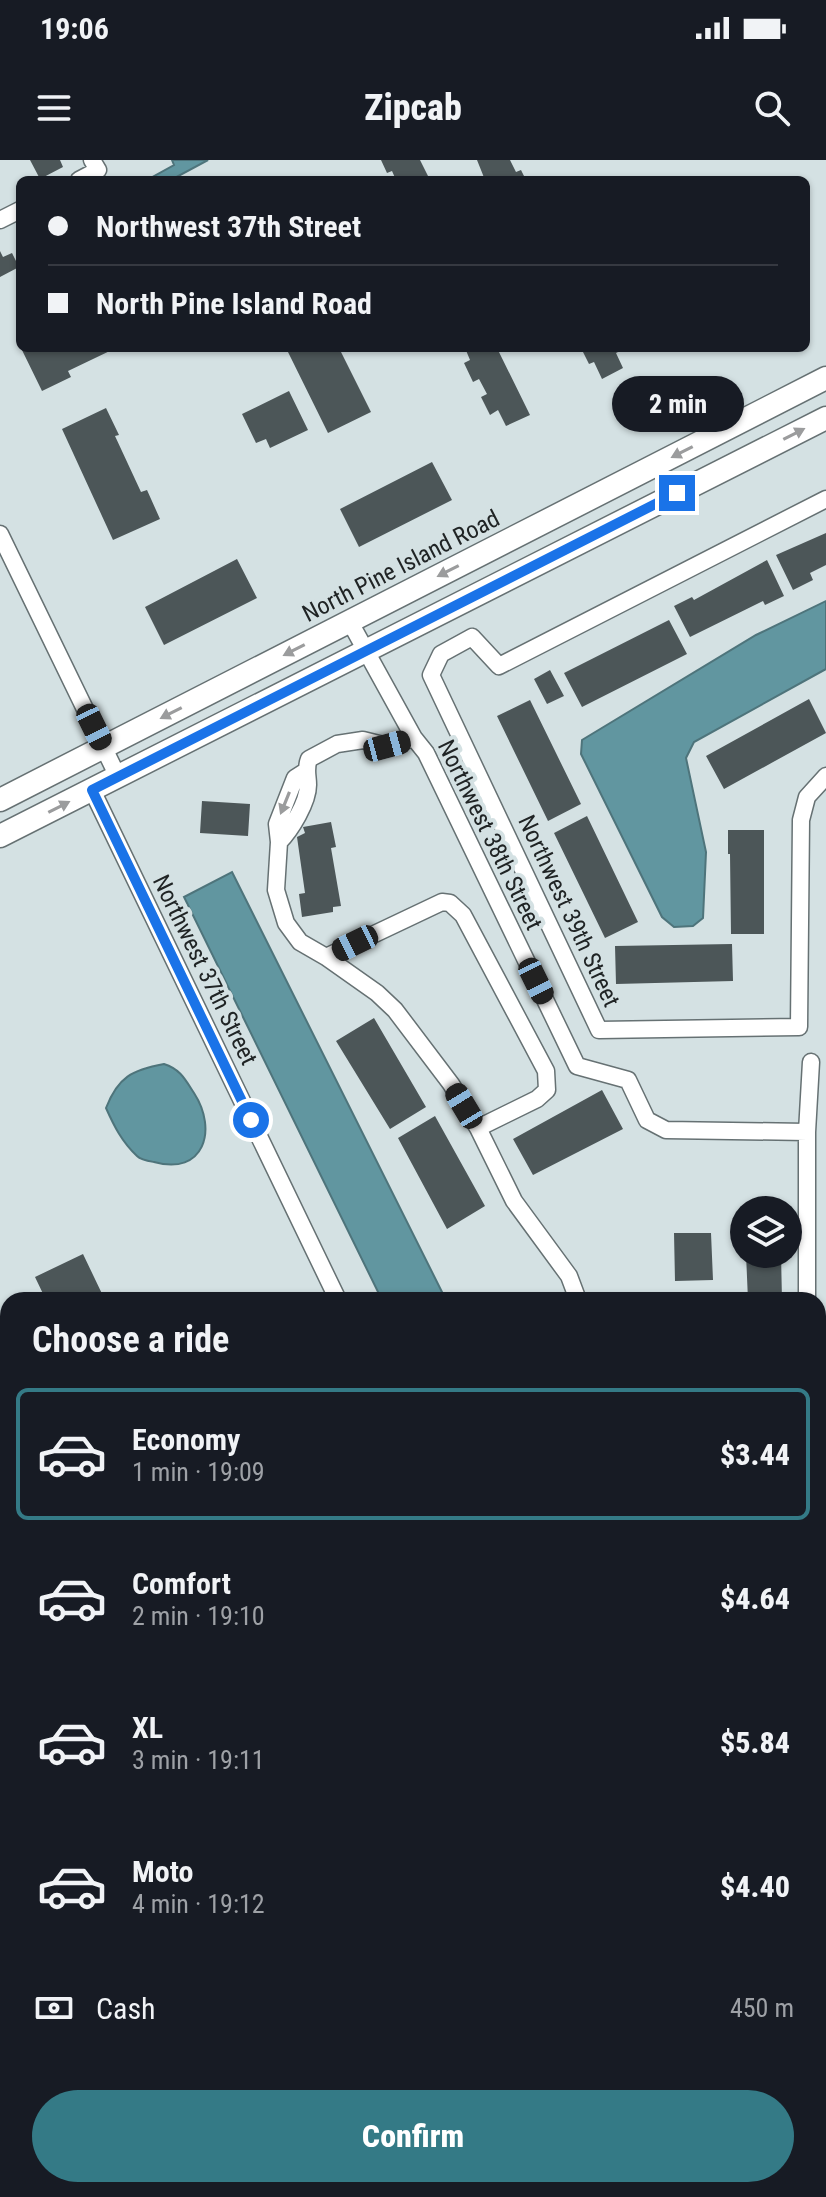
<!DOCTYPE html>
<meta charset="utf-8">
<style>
body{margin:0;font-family:"Roboto Condensed",sans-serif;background:#20242c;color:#f1f3f6;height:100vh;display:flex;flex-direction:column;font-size:30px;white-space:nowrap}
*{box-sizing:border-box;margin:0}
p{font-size:26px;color:#9ea1a6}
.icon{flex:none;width:44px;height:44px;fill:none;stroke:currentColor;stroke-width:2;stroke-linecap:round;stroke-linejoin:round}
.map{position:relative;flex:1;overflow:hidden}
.panel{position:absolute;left:0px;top:1132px;width:826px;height:906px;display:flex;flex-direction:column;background:#171b24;border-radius:24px 24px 0 0;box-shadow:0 2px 6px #0004}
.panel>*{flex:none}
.hud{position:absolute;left:16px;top:16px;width:794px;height:176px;border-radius:12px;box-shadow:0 2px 6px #0004;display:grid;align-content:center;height:176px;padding:0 32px;background:#171b24}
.fabs{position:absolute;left:730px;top:1036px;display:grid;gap:16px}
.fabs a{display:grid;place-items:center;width:72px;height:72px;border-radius:50%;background:#171b24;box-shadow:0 2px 6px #0004;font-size:40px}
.end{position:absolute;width:36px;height:36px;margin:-18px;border:10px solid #1a73e8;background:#fff;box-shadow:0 0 0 4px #fff}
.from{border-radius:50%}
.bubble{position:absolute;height:56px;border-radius:28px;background:#171b24;box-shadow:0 2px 6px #0004;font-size:26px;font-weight:800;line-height:56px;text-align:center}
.car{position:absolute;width:24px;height:48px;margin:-24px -12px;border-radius:10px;box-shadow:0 0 6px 2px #0007;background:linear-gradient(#222 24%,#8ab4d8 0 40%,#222 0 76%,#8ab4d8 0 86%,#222 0)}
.hud b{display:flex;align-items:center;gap:28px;height:76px;font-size:30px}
.hud b+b{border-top:2px solid #363941}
.hud i{width:20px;height:20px;background:#f1f3f6}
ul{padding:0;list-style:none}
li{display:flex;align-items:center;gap:24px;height:132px;margin:0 16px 12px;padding:0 16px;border:4px solid transparent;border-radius:12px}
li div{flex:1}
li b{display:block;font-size:30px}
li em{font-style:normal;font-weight:800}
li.selected{border-color:#347a86}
li>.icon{width:72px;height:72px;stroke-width:1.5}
h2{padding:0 32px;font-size:36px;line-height:96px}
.pay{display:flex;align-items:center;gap:20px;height:88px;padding:0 32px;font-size:30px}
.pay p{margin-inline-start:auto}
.action{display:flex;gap:16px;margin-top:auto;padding:16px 32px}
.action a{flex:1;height:92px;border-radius:48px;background:#347a86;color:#fff;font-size:32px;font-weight:800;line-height:92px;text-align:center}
.status{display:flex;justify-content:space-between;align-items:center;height:56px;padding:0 40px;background:#171b24;direction:ltr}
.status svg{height:22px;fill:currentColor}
header{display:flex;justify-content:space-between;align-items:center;height:104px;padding:0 32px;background:#171b24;font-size:36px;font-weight:800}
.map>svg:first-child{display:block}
.green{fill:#a5d3dc}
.water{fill:#6196a0;stroke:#4e747b;stroke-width:2}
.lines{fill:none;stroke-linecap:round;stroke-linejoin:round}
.canal{stroke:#6196a0;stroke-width:16}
.building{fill:#4c5658}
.minor-casing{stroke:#667173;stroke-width:19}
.tertiary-casing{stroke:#667173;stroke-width:21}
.secondary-casing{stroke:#667173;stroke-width:25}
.minor{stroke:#fff;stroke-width:16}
.tertiary{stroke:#fff;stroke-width:18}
.secondary{stroke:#fff;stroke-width:22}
.oneway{fill:#9b9c9d}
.route{stroke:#1a73e8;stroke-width:10}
.labels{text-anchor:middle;stroke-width:8;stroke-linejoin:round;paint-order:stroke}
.street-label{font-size:24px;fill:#202425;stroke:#d4e1e3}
</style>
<div class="status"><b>19:06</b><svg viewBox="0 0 49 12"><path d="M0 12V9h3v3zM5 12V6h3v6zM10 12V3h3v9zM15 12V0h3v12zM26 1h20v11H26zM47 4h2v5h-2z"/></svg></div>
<header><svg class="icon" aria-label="menu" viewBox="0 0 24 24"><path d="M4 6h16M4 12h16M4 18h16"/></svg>Zipcab<svg class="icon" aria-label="search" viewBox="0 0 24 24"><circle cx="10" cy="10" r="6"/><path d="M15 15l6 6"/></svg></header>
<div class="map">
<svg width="826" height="2037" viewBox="0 0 826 2037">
<rect width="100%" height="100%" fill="#d4e1e3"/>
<path class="green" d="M826 1768V2037H478L483 2030H818V1782Z"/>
<path class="water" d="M172 0H208L171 20H147L174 5Z
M826 441V509L694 582 686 598 706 692 703 758 693 766 674 767 662 757 581 594 582 580 756 475Z
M232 712 446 1140H382L184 737Z
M164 904C180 909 185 919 194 933 218 970 204 1016 154 1002 148 1001 141 1000 137 996 122 982 114 966 106 948 118 917 132 910 164 904Z
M826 1331V1386L818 1389V1333Z
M826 1938V1995L818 2003V1946Z"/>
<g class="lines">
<path class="canal" d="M0 1667 8 1664"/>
</g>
<path class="building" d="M30 0H60L63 7 40 19Z
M381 0H420L430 20H396L392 11 387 13Z
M477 0H510L516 12 521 10 526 20H485Z
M0 91 3 97 12 93 19 107 0 117Z
M21 188H116L68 211 71 217 42 231Z
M283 188H339L371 252 328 273 287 190 285 191Z
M465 188H497L530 255 506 266 498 250 490 255 481 237 487 234 479 219 473 222 464 203 470 200Z
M581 188H626L616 193 623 208 602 219 594 202 589 204Z
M289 231 308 270 270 288 266 279 256 283 242 254Z
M106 248 119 275 115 276 141 332 147 330 160 359 113 380 62 269Z
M432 302 452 340 359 387 340 349Z
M826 373V405L810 413 813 420 793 430 776 395Z
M237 399 257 438 164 485 145 447Z
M767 400 784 436 765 445 763 441 690 477 674 446 692 437 694 440Z
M669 460 687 494 582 547 564 513Z
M550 510 564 536 547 544 534 519Z
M809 539 826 573 724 629 706 596Z
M530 540 581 644 548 661 497 556Z
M202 641 250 644 248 676 200 673Z
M587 656 638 762 605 778 554 673Z
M331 662 336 687 331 688 341 746 333 747V752L302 757 299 734 305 733 297 677 305 673 303 667Z
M728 670H764V774H731L730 694H728Z
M732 784 733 821 616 824 615 786Z
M374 858 426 947 390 969 336 881Z
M602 930 623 969 533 1015 513 979Z
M435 956 485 1046 447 1069 398 978Z
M674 1073H711L713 1120 675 1121Z
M83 1094 105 1140H46L35 1117Z
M746 1094H781L782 1140H748Z
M0 1210 8 1219V1258L5 1255 0 1260Z
M826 1403V1432L818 1434V1405Z
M0 1446H8V1496H0Z
M8 1555V1611L0 1614V1558Z
M826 1669V1745L818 1757V1681Z
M0 1715 8 1733V1748L0 1752Z
M8 1809V1849L0 1852V1812Z
M8 1853V1872L3 1873 0 1856Z
M227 2030H287L296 2037H236Z
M407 2030H454L449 2037H402Z"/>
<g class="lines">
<defs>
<path id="minor" d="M79 20 98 10 92 0
M0 60 20 50
M826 339 499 506 472 477 441 494 431 515 599 870 799 867 801 660 807 637 826 616
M0 374 118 617
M350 462 414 578 426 593 577 906 628 920 647 960 666 970 807 972
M306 611 295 618 277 664 279 682 276 730 286 763 300 782 326 797 377 833 395 850 451 924 478 968 514 1041 569 1116 578 1140
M92 630 338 1140
M279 682C291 670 308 642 308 625 308 615 305 609 309 599L337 584 363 580 387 586 414 578
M326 797 442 742 450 743 463 755 546 911 547 930 537 939 478 968
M807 1140V972L811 902
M0 1788 8 1786
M0 1946 8 1968
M30 2030 33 2037
M363 2037 368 2030"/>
<path id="tertiary" d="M818 1499 826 1497
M107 2037 114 2030"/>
<path id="secondary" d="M0 640 826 218
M0 676 826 258"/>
</defs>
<use href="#minor" class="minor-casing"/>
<use href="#tertiary" class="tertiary-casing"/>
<use href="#secondary" class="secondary-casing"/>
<use href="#minor" class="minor"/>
<use href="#tertiary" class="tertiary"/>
<use href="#secondary" class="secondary"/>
</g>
<defs><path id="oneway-solid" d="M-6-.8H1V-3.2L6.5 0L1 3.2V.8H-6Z" transform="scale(2)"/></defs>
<g class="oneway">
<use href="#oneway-solid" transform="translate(794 274) rotate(-27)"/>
<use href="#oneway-solid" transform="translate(682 292) rotate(153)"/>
<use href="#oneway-solid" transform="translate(448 411) rotate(153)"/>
<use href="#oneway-solid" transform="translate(294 490) rotate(153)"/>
<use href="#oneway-solid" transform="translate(171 553) rotate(153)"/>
<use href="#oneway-solid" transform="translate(285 643) rotate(112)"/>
<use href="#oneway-solid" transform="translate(59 647) rotate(-27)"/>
</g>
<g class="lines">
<path class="route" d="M251 960 92 630 677 333"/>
</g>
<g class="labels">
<g class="street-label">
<text transform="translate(401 406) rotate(-27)" y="8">North Pine Island Road</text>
<text transform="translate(490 675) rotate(64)" y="8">Northwest 38th Street</text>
<text transform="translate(569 751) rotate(65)" y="8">Northwest 39th Street</text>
<text transform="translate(205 810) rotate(64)" y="8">Northwest 37th Street</text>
</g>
</g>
</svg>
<div class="fabs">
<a><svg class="icon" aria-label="layers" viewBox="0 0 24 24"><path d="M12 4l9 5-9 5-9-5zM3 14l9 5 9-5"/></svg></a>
</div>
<i class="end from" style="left:251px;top:960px"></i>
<i class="end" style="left:677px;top:333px"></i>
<div class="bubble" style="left:612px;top:216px;width:132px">2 min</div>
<i class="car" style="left:94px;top:567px;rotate:154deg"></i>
<i class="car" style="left:387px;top:586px;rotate:75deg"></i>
<i class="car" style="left:355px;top:783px;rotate:244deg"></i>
<i class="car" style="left:536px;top:821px;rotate:154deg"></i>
<i class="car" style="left:464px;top:946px;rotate:329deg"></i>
<div class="hud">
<b><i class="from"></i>Northwest 37th Street</b>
<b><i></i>North Pine Island Road</b>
</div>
<section class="panel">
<h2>Choose a ride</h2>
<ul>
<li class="selected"><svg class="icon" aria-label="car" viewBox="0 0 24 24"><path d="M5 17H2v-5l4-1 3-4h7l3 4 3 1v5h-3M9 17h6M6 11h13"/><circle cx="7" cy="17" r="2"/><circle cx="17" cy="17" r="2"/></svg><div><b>Economy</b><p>1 min · 19:09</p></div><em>$3.44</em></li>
<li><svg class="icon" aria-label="car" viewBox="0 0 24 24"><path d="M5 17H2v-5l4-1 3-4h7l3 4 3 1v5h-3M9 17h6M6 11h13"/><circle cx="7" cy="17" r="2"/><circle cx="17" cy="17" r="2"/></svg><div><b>Comfort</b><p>2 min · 19:10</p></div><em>$4.64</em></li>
<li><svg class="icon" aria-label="car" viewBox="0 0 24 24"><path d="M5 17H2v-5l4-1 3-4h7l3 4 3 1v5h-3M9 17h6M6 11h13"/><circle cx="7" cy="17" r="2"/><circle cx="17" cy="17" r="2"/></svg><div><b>XL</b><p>3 min · 19:11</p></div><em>$5.84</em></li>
<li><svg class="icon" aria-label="car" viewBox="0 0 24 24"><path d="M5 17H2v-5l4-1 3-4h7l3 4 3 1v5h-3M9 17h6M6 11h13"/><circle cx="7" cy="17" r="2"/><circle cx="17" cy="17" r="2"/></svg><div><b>Moto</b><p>4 min · 19:12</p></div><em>$4.40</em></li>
</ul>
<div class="pay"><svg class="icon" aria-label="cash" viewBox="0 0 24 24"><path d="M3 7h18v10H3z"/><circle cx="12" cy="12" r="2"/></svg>Cash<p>450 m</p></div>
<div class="action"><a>Confirm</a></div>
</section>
</div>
